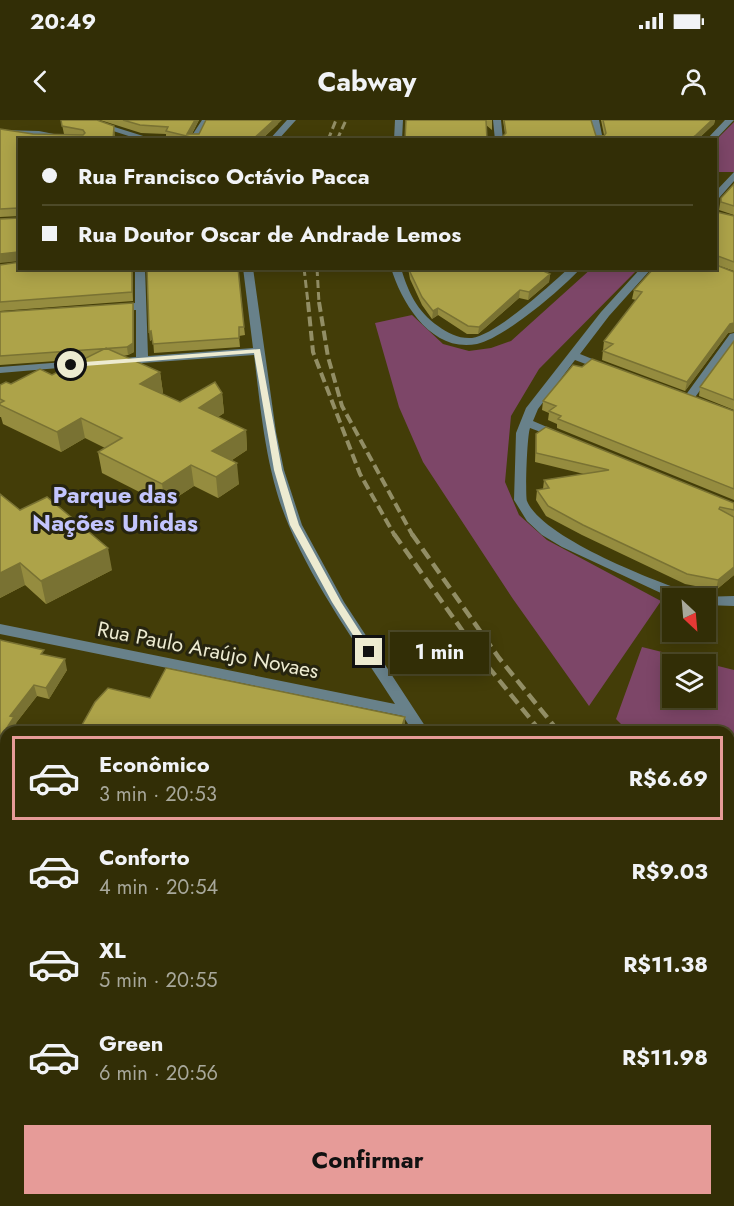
<!DOCTYPE html>
<html lang="pt">
<meta charset="utf-8">
<style>
body{margin:0;font-family:Jost,sans-serif;background:#3a3610;color:#f1f3f6;height:100vh;display:flex;flex-direction:column;font-size:22px;white-space:nowrap}
*{box-sizing:border-box;margin:0}
p{font-size:20px;color:#a8a89b}
.icon{flex:none;width:33px;height:33px;fill:none;stroke:currentColor;stroke-width:2;stroke-linecap:round;stroke-linejoin:round}
.map{position:relative;flex:1;overflow:hidden}
.sheet{position:absolute;left:0px;top:606px;width:735px;height:480px;display:flex;flex-direction:column;background:#322e06;border-radius:18px 18px 0 0;box-shadow:0 3px 15px #0003,0 0 0 2px #4d4a28}
.sheet>*{flex:none}
.top-card{position:absolute;left:18px;top:18px;width:699px;height:132px;border-radius:0px;box-shadow:0 3px 15px #0003,0 0 0 2px #4d4a28;display:grid;align-content:center;height:132px;padding:0 24px;background:#322e06}
.needle{width:39px;rotate:154deg}
.tools{position:absolute;left:662px;top:468px;display:grid;gap:12px}
.tools a{display:grid;place-items:center;width:54px;height:54px;border-radius:0px;background:#322e06;box-shadow:0 3px 15px #0003,0 0 0 2px #4d4a28;font-size:30px}
.end{position:absolute;width:27px;height:27px;margin:-14px;border:8px solid #edebd1;background:#111;box-shadow:0 0 0 3px #111}
.from{border-radius:50%}
.bubble{position:absolute;height:42px;border-radius:0px;background:#322e06;box-shadow:0 3px 15px #0003,0 0 0 2px #4d4a28;font-size:20px;font-weight:700;line-height:42px;text-align:center}
.top-card b{display:flex;align-items:center;gap:21px;height:57px;font-size:22px}
.top-card b+b{border-top:2px solid #4d4a28}
.top-card i{width:15px;height:15px;background:#f1f3f6}
ul{padding:10px 0 0;list-style:none}
li{display:flex;align-items:center;gap:18px;height:84px;margin:0 12px 9px;padding:0 12px;border:3px solid transparent;border-radius:0px}
li div{flex:1}
li b{display:block;font-size:22px}
li em{font-style:normal;font-weight:700}
li.active{border-color:#e69b98}
li>.icon{width:54px;height:54px;stroke-width:1.5}
.button{display:flex;gap:12px;margin-top:auto;padding:12px 24px}
.button a{flex:1;height:69px;border-radius:0px;background:#e69b98;color:#111;font-size:24px;font-weight:700;line-height:69px;text-align:center}
.status{display:flex;justify-content:space-between;align-items:center;height:42px;padding:0 30px;background:#322e06;direction:ltr}
.status svg{height:16px;fill:currentColor}
header{display:flex;justify-content:space-between;align-items:center;height:78px;padding:0 24px;background:#322e06;font-size:27px;font-weight:700}
.map>svg:first-child{display:block}
.green{fill:#7d4668;fill-rule:evenodd}
.lines{fill:none;stroke-linecap:round;stroke-linejoin:round}
.minor{fill:#68818a;fill-rule:evenodd}
.rail-far3{stroke:#928e65;stroke-width:3;stroke-dasharray:8 4;stroke-linecap:butt}
.rail-far2{stroke:#928e65;stroke-width:4;stroke-dasharray:10 4.5;stroke-linecap:butt}
.rail-far1{stroke:#928e65;stroke-width:4.5;stroke-dasharray:12 6;stroke-linecap:butt}
.rail{stroke:#928e65;stroke-width:6;stroke-dasharray:16 8;stroke-linecap:butt}
.wall{fill:#958c3f}
.shaded-wall{fill:#797233}
.building{fill:#ada349;stroke:#797233;stroke-width:1.5}
.route{fill:#edebd1}
.labels{text-anchor:middle;stroke-width:6;stroke-linejoin:round;paint-order:stroke}
.street-label{font-size:21px;fill:#edebd1;stroke:#26240f}
.quarter-label{font-size:24px;font-weight:bold;fill:#c3c5fe;stroke:#26240f}
</style>
<div class="status"><b>20:49</b><svg viewBox="0 0 49 12"><path d="M0 12V9h3v3zM5 12V6h3v6zM10 12V3h3v9zM15 12V0h3v12zM26 1h20v11H26zM47 4h2v5h-2z"/></svg></div>
<header><svg class="icon" aria-label="back" viewBox="0 0 24 24"><path d="M15 5l-7 7 7 7"/></svg>Cabway<svg class="icon" aria-label="person" viewBox="0 0 24 24"><circle cx="12" cy="8" r="4"/><path d="M4 21q1-7 8-7t8 7"/></svg></header>
<div class="map">
<svg width="734" height="1086" viewBox="0 0 734 1086">
<rect width="100%" height="100%" fill="#433d08"/>
<path class="green" d="M734 2V52H716V20Z
M592 148 638 149 539 249 511 296 505 362 519 395 547 420 661 481 589 586 513 479 423 342 399 287 375 203 412 195 443 224 469 231 491 228 511 221Z
M642 527 734 550V651L729 650V612H629L616 599ZM705 544V578H672V544Z"/>
<g class="lines">
<path class="minor" d="M79 0H92L156 20H141Z
M202 0H210L198 20H189Z
M287 0H296L278 20H269Z
M395 0H403L402 20H394Z
M493 0H501L503 20H495Z
M591 0H599L603 20H595Z
M725 0H734L715 20H706Z
M0 10 39 11 84 20 0 16Z
M734 52V61L719 78 716 79V71Z
M135 148H145L148 236 253 228 243 148H253L276 312 284 350 302 405 344 482 429 612H413L403 596 0 514V504L395 584C358 526 316 469 289 406 266 353 261 291 254 235L114 245 108 242 114 239 136 237V190L113 191 108 188 113 185 135 183Z
M391 148H401C408 172 417 191 438 206 448 213 459 219 472 218 496 215 549 166 569 148H581C561 170 504 218 477 224 432 233 402 184 391 148Z
M641 148H652L609 196 580 234 612 247V251H604L575 240 538 289 533 301 568 316 562 320 530 308C527 316 525 374 527 381 542 418 660 464 698 475L700 477 734 476V486L705 485V478H678L663 474 562 427 542 415 527 401 514 380 516 313 526 288 601 192Z
M734 213V224L693 280H685V276L730 214Z
M90 240 96 243 94 245 0 253V247Z
M0 648 6 649V661L0 660Z
M0 982 6 983V1003L0 1002Z
M729 1040 734 1042V1066L729 1064Z
M286 1080H326L329 1086H289Z
M489 1080H512L515 1086H492Z"/>
<path class="rail-far3" d="M328 20 336 0
M337 20 346 0
M304 148 308 183
M317 148 319 183"/>
<path class="rail-far2" d="M308 182 313 232 360 354 395 416
M319 182 328 237 342 286 413 416"/>
<path class="rail-far1" d="M394 414 486 544 541 612
M412 414 499 538 559 612"/>
<path class="rail" d="M729 801 734 807
M729 843 734 849"/>
</g>
<path class="wall" d="M61 0 114 6 115 20H20V96L0 97V9L33 14H67H64Z
M100 0H199L192 14 278 4 261 20H170L166 19V14L141 13Z
M406 0H492V10L486 5Z
M503 0H591L596 16 604 15 601 0H715L714 4 697 20H503V16L505 14Z
M734 64V95L719 90 721 78Z
M716 90 717 92 734 96V151L717 145 734 152V212L728 213 685 271 602 240 604 221 636 180 632 179 634 170 716 148Z
M0 145 133 148V181L0 191Z
M147 148 244 207 245 215 239 216 240 227 154 233 153 219 150 221Z
M408 148H537L550 154 549 162 528 180 519 178 478 214H467L438 195 432 199 422 185 410 159Z
M551 148H564L560 152Z
M133 183 134 191V232L128 235 123 236 160 252 163 273H161L180 282 222 273 224 293 218 297 246 310 247 330 232 340 239 364 218 378 194 366 165 385 102 353 98 332 105 328 85 318 61 332 3 304 1 297H0V265L11 264 52 255 84 239 0 245V192Z
M734 221V290L699 276 700 267Z
M543 281 734 291V380L557 308V304L548 300 549 293 542 290Z
M536 314 734 383V455L716 470 685 464 582 415 546 396 536 380 537 370 543 369 544 360 584 354 535 342Z
M0 374 20 390 112 450 46 484 25 465 0 478Z
M0 520 45 535 67 550 49 579 37 576 16 603 17 608 14 612H6L3 629H0Z
M6 671V978L0 977V814L2 815 5 813 4 805 0 804V672Z
M108 1080H261L129 1086Z
M354 1080H419L417 1086H375Z
M425 1080H470L468 1086H447Z
M525 1080H712L711 1081 715 1086H529Z"/>
<path class="shaded-wall" d="M195 0H199L190 17 187 14Z
M274 0H282L261 20H252Z
M712 0H715L714 4 697 20H689Z
M18 132 20 141 0 143V134Z
M132 148H133V181L132 172Z
M550 154 549 162 528 180 529 172Z
M520 170 519 178 478 214 479 207Z
M133 183 134 191V232L128 235 127 227Z
M438 188V195L432 199 433 191Z
M734 203V212L728 213 685 271 687 262 730 204Z
M151 211 153 219 150 221 149 212Z
M160 252 163 273 143 284 140 264Z
M222 273 224 293 201 308 199 288Z
M81 298 85 318 61 332 57 312Z
M246 310 247 330 214 352 212 331Z
M237 343 239 364 218 378 216 357Z
M191 345 194 366 165 385 162 364Z
M108 428 112 450 46 484 41 461Z
M20 443 25 465 0 478V453Z
M734 447V455L716 470 718 460Z
M65 539 67 550 49 579 46 568Z
M34 565 37 576 16 603 17 608 14 612H6V624L3 629 0 618 10 596Z
M405 597V608L403 612 401 609Z
M98 1080H106L103 1086H95Z"/>
<path class="building" d="M61 0H97L114 6 113 20H20V92L18 88 0 89V9L33 14 83 15 85 13 83 10 62 6Z
M123 0H195L187 14H199L206 0H274L252 20H203L166 11 168 7 140 5Z
M406 0H486L487 20H405Z
M504 0H591L596 16H604L606 13 603 0H712L696 15 689 20H507L503 16 506 13Z
M734 64V86L721 82V78Z
M716 90 717 92 734 96V142L718 136 716 137Z
M20 97V135L18 132 0 134V99L19 98Z
M20 142V148H132V172L0 182V145Z
M716 145 734 152V203L730 204 687 262 603 231 613 224 604 221 642 172 634 170 654 148H716Z
M147 148H238L244 207H239V218L153 224 151 211 149 212Z
M409 148H537L550 154 529 172 520 170 479 207 468 206 438 188 433 191 422 177 410 152Z
M133 183V223L127 227 0 236V192Z
M734 221V280L700 267Z
M106 228 160 252 140 264 180 282 215 262 222 273 199 288 246 310 212 331 237 343 216 357 191 345 162 364 98 332 122 318 81 298 57 312 0 285V283L4 281 0 279V265L6 262 11 264 40 249 52 255Z
M592 239 734 291V369L558 299 561 296 549 291 556 286 543 281 573 245 582 247Z
M546 307 734 383V390L720 387 719 389 734 397V447L718 460 687 454 583 405 548 386 537 370 549 368 544 360 609 350 536 333V314Z
M0 374 20 390 47 377 108 428 41 461 20 443 0 453Z
M0 520 44 530 41 534 65 539 46 568 34 565 10 596 14 597 0 618Z
M166 548 405 597 401 609 414 612H78L95 582 108 568 150 578Z
M1 670 6 671V818L4 821H6V969L0 967V881L4 874 0 873V814L2 815 5 813 4 795 0 794V672Z
M0 1004 6 1006V1080H98L95 1086H0Z
M131 1080H261L282 1086H129Z
M390 1080H417L415 1086H410Z
M534 1080H710L715 1086H539Z"/>
<path class="route" d="M260 229 282 350 299 405 341 482 373 532 372 534H365L332 482 290 405 274 350 254 233 71 247 67 245 71 243Z"/>
<g class="labels">
<g class="street-label">
<text transform="translate(208 530) rotate(11)" y="7">Rua Paulo Araújo Novaes</text>
</g>
<g class="quarter-label">
<text x="115" y="383">Parque das<tspan x="115" dy="28">Nações Unidas</tspan></text>
</g>
</g>
</svg>
<div class="tools">
<a><svg class="needle" viewBox="-14 -14 28 28"><path d="M0-13l5 13h-10z" fill="#e53935"/><path d="M0 13l5-13h-10z" fill="#a8a89b"/></svg></a>
<a><svg class="icon" aria-label="layers" viewBox="0 0 24 24"><path d="M12 4l9 5-9 5-9-5zM3 14l9 5 9-5"/></svg></a>
</div>
<i class="end from" style="left:71px;top:245px"></i>
<i class="end" style="left:369px;top:532px"></i>
<div class="bubble" style="left:390px;top:512px;width:99px">1 min</div>
<div class="top-card">
<b><i class="from"></i>Rua Francisco Octávio Pacca</b>
<b><i></i>Rua Doutor Oscar de Andrade Lemos</b>
</div>
<section class="sheet">
<ul>
<li class="active"><svg class="icon" aria-label="car" viewBox="0 0 24 24"><path d="M5 17H2v-5l4-1 3-4h7l3 4 3 1v5h-3M9 17h6M6 11h13"/><circle cx="7" cy="17" r="2"/><circle cx="17" cy="17" r="2"/></svg><div><b>Econômico</b><p>3 min · 20:53</p></div><em>R$6.69</em></li>
<li><svg class="icon" aria-label="car" viewBox="0 0 24 24"><path d="M5 17H2v-5l4-1 3-4h7l3 4 3 1v5h-3M9 17h6M6 11h13"/><circle cx="7" cy="17" r="2"/><circle cx="17" cy="17" r="2"/></svg><div><b>Conforto</b><p>4 min · 20:54</p></div><em>R$9.03</em></li>
<li><svg class="icon" aria-label="car" viewBox="0 0 24 24"><path d="M5 17H2v-5l4-1 3-4h7l3 4 3 1v5h-3M9 17h6M6 11h13"/><circle cx="7" cy="17" r="2"/><circle cx="17" cy="17" r="2"/></svg><div><b>XL</b><p>5 min · 20:55</p></div><em>R$11.38</em></li>
<li><svg class="icon" aria-label="car" viewBox="0 0 24 24"><path d="M5 17H2v-5l4-1 3-4h7l3 4 3 1v5h-3M9 17h6M6 11h13"/><circle cx="7" cy="17" r="2"/><circle cx="17" cy="17" r="2"/></svg><div><b>Green</b><p>6 min · 20:56</p></div><em>R$11.98</em></li>
</ul>
<div class="button"><a>Confirmar</a></div>
</section>
</div>
